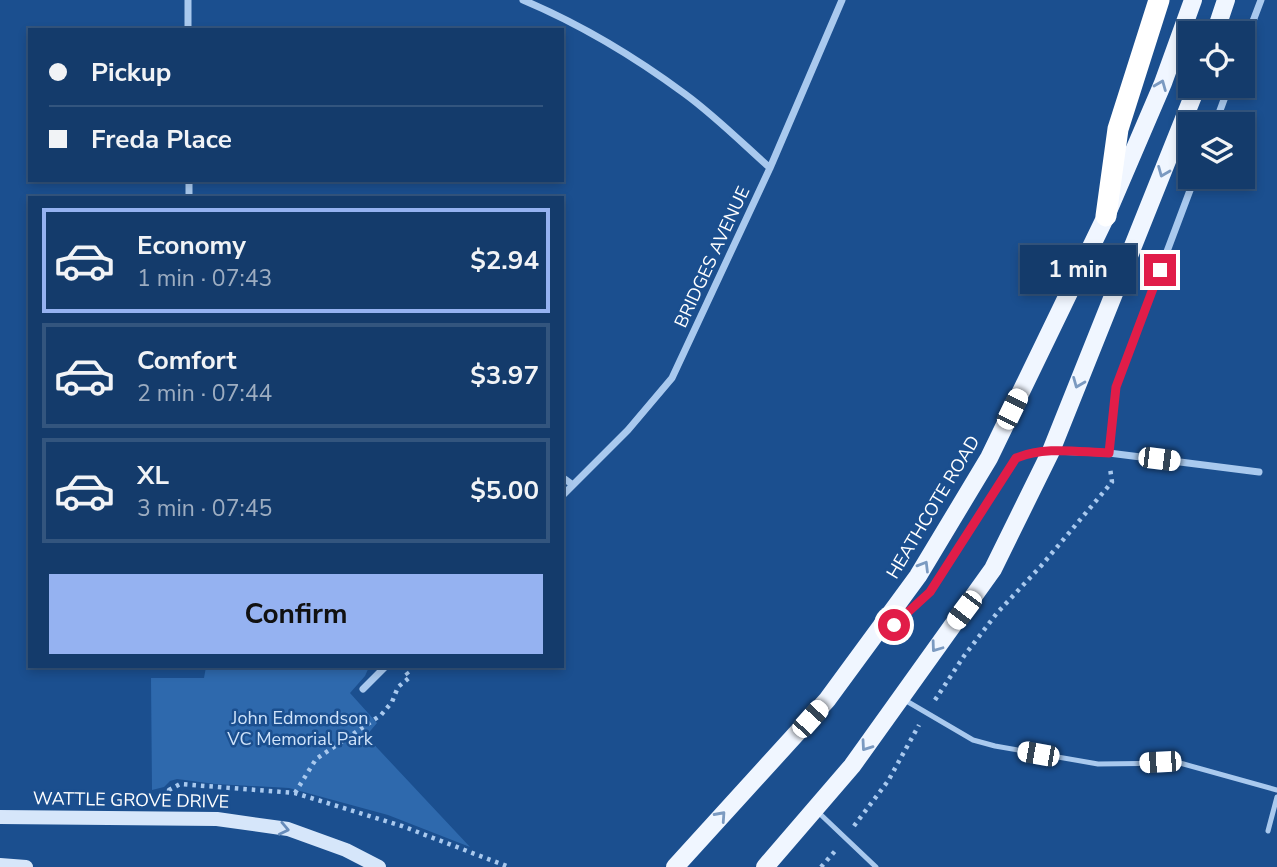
<!DOCTYPE html>
<meta charset="utf-8">
<style>
body{margin:0;font-family:"Nunito Sans",sans-serif;background:#214673;color:#f1f3f6;height:100vh;display:flex;flex-direction:column;font-size:26px;white-space:nowrap}
*{box-sizing:border-box;margin:0}
p{font-size:23px;color:#9dadc1}
.icon{flex:none;width:38px;height:38px;fill:none;stroke:currentColor;stroke-width:2;stroke-linecap:round;stroke-linejoin:round}
.map{position:relative;flex:1;overflow:hidden}
.sheet{position:absolute;left:28px;top:196px;width:536px;height:472px;display:flex;flex-direction:column;background:#143b6b;border-radius:0px;box-shadow:0 4px 10px #0003,0 0 0 2px #33557e}
.sheet>*{flex:none}
.banner{position:absolute;left:28px;top:28px;width:536px;height:154px;border-radius:0px;box-shadow:0 4px 10px #0003,0 0 0 2px #33557e;display:grid;align-content:center;height:154px;padding:0 21px;background:#143b6b}
.fabs{position:absolute;left:1178px;top:21px;display:grid;gap:14px}
.fabs a{display:grid;place-items:center;width:77px;height:77px;border-radius:0px;background:#143b6b;box-shadow:0 4px 10px #0003,0 0 0 2px #33557e;font-size:35px}
.end{position:absolute;width:32px;height:32px;margin:-16px;border:9px solid #e11d48;background:#fff;box-shadow:0 0 0 4px #fff}
.from{border-radius:50%}
.bubble{position:absolute;height:49px;border-radius:0px;background:#143b6b;box-shadow:0 4px 10px #0003,0 0 0 2px #33557e;font-size:23px;font-weight:700;line-height:49px;text-align:center}
.car{position:absolute;width:21px;height:42px;margin:-21px -10px;border-radius:9px;box-shadow:0 0 5px 2px #0007;background:linear-gradient(#fff 24%,#345 0 40%,#fff 0 76%,#345 0 86%,#fff 0)}
.banner b{display:flex;align-items:center;gap:24px;height:66px;font-size:26px}
.banner b+b{border-top:2px solid #33557e}
.banner i{width:18px;height:18px;background:#f1f3f6}
ul{padding:12px 0 0;list-style:none}
li{display:flex;align-items:center;gap:21px;height:105px;margin:0 14px 10px;padding:0 7px;border:4px solid #33557e;border-radius:0px}
li div{flex:1}
li b{display:block;font-size:26px}
li em{font-style:normal;font-weight:700}
li.active{border-color:#95b2f1}
li>.icon{width:63px;height:63px;stroke-width:1.5}
.button{display:flex;gap:14px;margin-top:auto;padding:14px 21px}
.button a{flex:1;height:80px;border-radius:0px;background:#95b2f1;color:#111;font-size:28px;font-weight:700;line-height:80px;text-align:center}
.map>svg:first-child{display:block}
.green{fill:#2e69ad}
.lines{fill:none;stroke-linecap:round;stroke-linejoin:round}
.path{stroke:#a9c9ee;stroke-width:4.5;stroke-dasharray:3.5 5;stroke-linecap:butt}
.lane{stroke:#a9c9ee;stroke-width:5}
.street{stroke:#a9c9ee;stroke-width:7}
.secondary{stroke:#d6e6fa;stroke-width:14}
.primary{stroke:#f0f6ff;stroke-width:18}
.highway{stroke:#fff;stroke-width:21}
.oneway{stroke:#7b9ac1}
.oneway2{stroke:#668bba}
.route{stroke:#e11d48;stroke-width:9}
.labels{text-anchor:middle;stroke-width:5;stroke-linejoin:round;paint-order:stroke}
.street-label{font-size:18px;fill:#fff;stroke:#1b4f8f}
.park-label{font-size:18px;fill:#cfe3fa;stroke:#1b4f8f}
</style>
<div class="map">
<svg width="1277" height="867" viewBox="0 0 1277 867">
<rect width="100%" height="100%" fill="#1b4f8f"/>
<path class="green" d="M206 667H369L365 676 350 693 377 723 366 736 470 847 388 815 289 788 215 784 177 779 170 781 164 787 152 790 151 678H204Z"/>
<g class="lines">
<path class="path" d="M935 700 964 656 997 613 1041 566 1112 482 1110 468
M295 793 316 759 381 715 392 702 398 687 410 677 402 667
M169 799V790L180 784 295 793 402 826 509 867
M854 826 888 781 919 725
M821 867 836 850"/>
<path class="lane" d="M886 632 930 592 1016 458 1031 452 1046 451
M903 699 973 740 995 746 1098 764 1180 763 1277 790
M818 812 876 867
M1268 831 1277 797"/>
<path class="street" d="M188 0V30
M523 0C580 24 635 57 685 94 715 116 742 143 770 168
M1242 50 1261 0
M1215 124 1229 86
M189 180V198
M1051 451 1109 453 1259 472
M1109 453 1116 387 1195 177
M562 477 573 485
M562 496 628 430 672 378 770 168 842 0
M363 689 385 667"/>
<path class="secondary" d="M0 817 217 819 288 829 346 850 379 867
M0 865 26 867"/>
<path class="primary" d="M1215 33 1226 0
M675 867 827 700 918 576 989 458 1106 216 1163 83 1193 0
M765 867 852 766 993 569 1051 451 1197 86"/>
<path class="highway" d="M1106 216 1118 129 1159 0"/>
</g>
<defs><path id="oneway-chevron" d="M-2-3.5L2.5 0L-2 3.5" fill="none" stroke-width="1.6" stroke-linecap="round" stroke-linejoin="round" transform="scale(1.75)"/></defs>
<g class="oneway">
<use href="#oneway-chevron" transform="translate(1161 85) rotate(-68)"/>
<use href="#oneway-chevron" transform="translate(1163 172) rotate(112)"/>
<use href="#oneway-chevron" transform="translate(1078 383) rotate(112)"/>
<use href="#oneway-chevron" transform="translate(924 566) rotate(-59)"/>
<use href="#oneway-chevron" transform="translate(936 647) rotate(126)"/>
<use href="#oneway-chevron" transform="translate(866 746) rotate(125)"/>
<use href="#oneway-chevron" transform="translate(721 816) rotate(-48)"/>
</g>
<use class="oneway2" href="#oneway-chevron" transform="translate(284 829) rotate(12)"/>
<g class="lines">
<path class="route" d="M894 625 930 592 1016 458C1045 446 1077 452 1109 453L1116 387 1160 270"/>
</g>
<g class="labels">
<g class="street-label">
<text transform="translate(712 257) rotate(-65)" y="6">BRIDGES AVENUE</text>
<text transform="translate(933 507) rotate(-59)" y="6">HEATHCOTE ROAD</text>
<text transform="translate(131 800) rotate(1)" y="6">WATTLE GROVE DRIVE</text>
</g>
<g class="park-label">
<text x="300" y="724">John Edmondson<tspan x="300" dy="21">VC Memorial Park</tspan></text>
</g>
</g>
</svg>
<div class="fabs">
<a><svg class="icon" aria-label="locate" viewBox="0 0 24 24"><circle cx="12" cy="12" r="6"/><path d="M12 2v4M12 18v4M2 12h4M18 12h4"/></svg></a>
<a><svg class="icon" aria-label="layers" viewBox="0 0 24 24"><path d="M12 4l9 5-9 5-9-5zM3 14l9 5 9-5"/></svg></a>
</div>
<i class="end from" style="left:894px;top:625px"></i>
<i class="end" style="left:1160px;top:270px"></i>
<div class="bubble" style="left:1020px;top:245px;width:116px">1 min</div>
<i class="car" style="left:1012px;top:409px;rotate:26deg"></i>
<i class="car" style="left:1159px;top:459px;rotate:97deg"></i>
<i class="car" style="left:964px;top:610px;rotate:217deg"></i>
<i class="car" style="left:810px;top:719px;rotate:42deg"></i>
<i class="car" style="left:1038px;top:754px;rotate:280deg"></i>
<i class="car" style="left:1160px;top:762px;rotate:267deg"></i>
<div class="banner">
<b><i class="from"></i>Pickup</b>
<b><i></i>Freda Place</b>
</div>
<section class="sheet">
<ul>
<li class="active"><svg class="icon" aria-label="car" viewBox="0 0 24 24"><path d="M5 17H2v-5l4-1 3-4h7l3 4 3 1v5h-3M9 17h6M6 11h13"/><circle cx="7" cy="17" r="2"/><circle cx="17" cy="17" r="2"/></svg><div><b>Economy</b><p>1 min · 07:43</p></div><em>$2.94</em></li>
<li><svg class="icon" aria-label="car" viewBox="0 0 24 24"><path d="M5 17H2v-5l4-1 3-4h7l3 4 3 1v5h-3M9 17h6M6 11h13"/><circle cx="7" cy="17" r="2"/><circle cx="17" cy="17" r="2"/></svg><div><b>Comfort</b><p>2 min · 07:44</p></div><em>$3.97</em></li>
<li><svg class="icon" aria-label="car" viewBox="0 0 24 24"><path d="M5 17H2v-5l4-1 3-4h7l3 4 3 1v5h-3M9 17h6M6 11h13"/><circle cx="7" cy="17" r="2"/><circle cx="17" cy="17" r="2"/></svg><div><b>XL</b><p>3 min · 07:45</p></div><em>$5.00</em></li>
</ul>
<div class="button"><a>Confirm</a></div>
</section>
</div>
